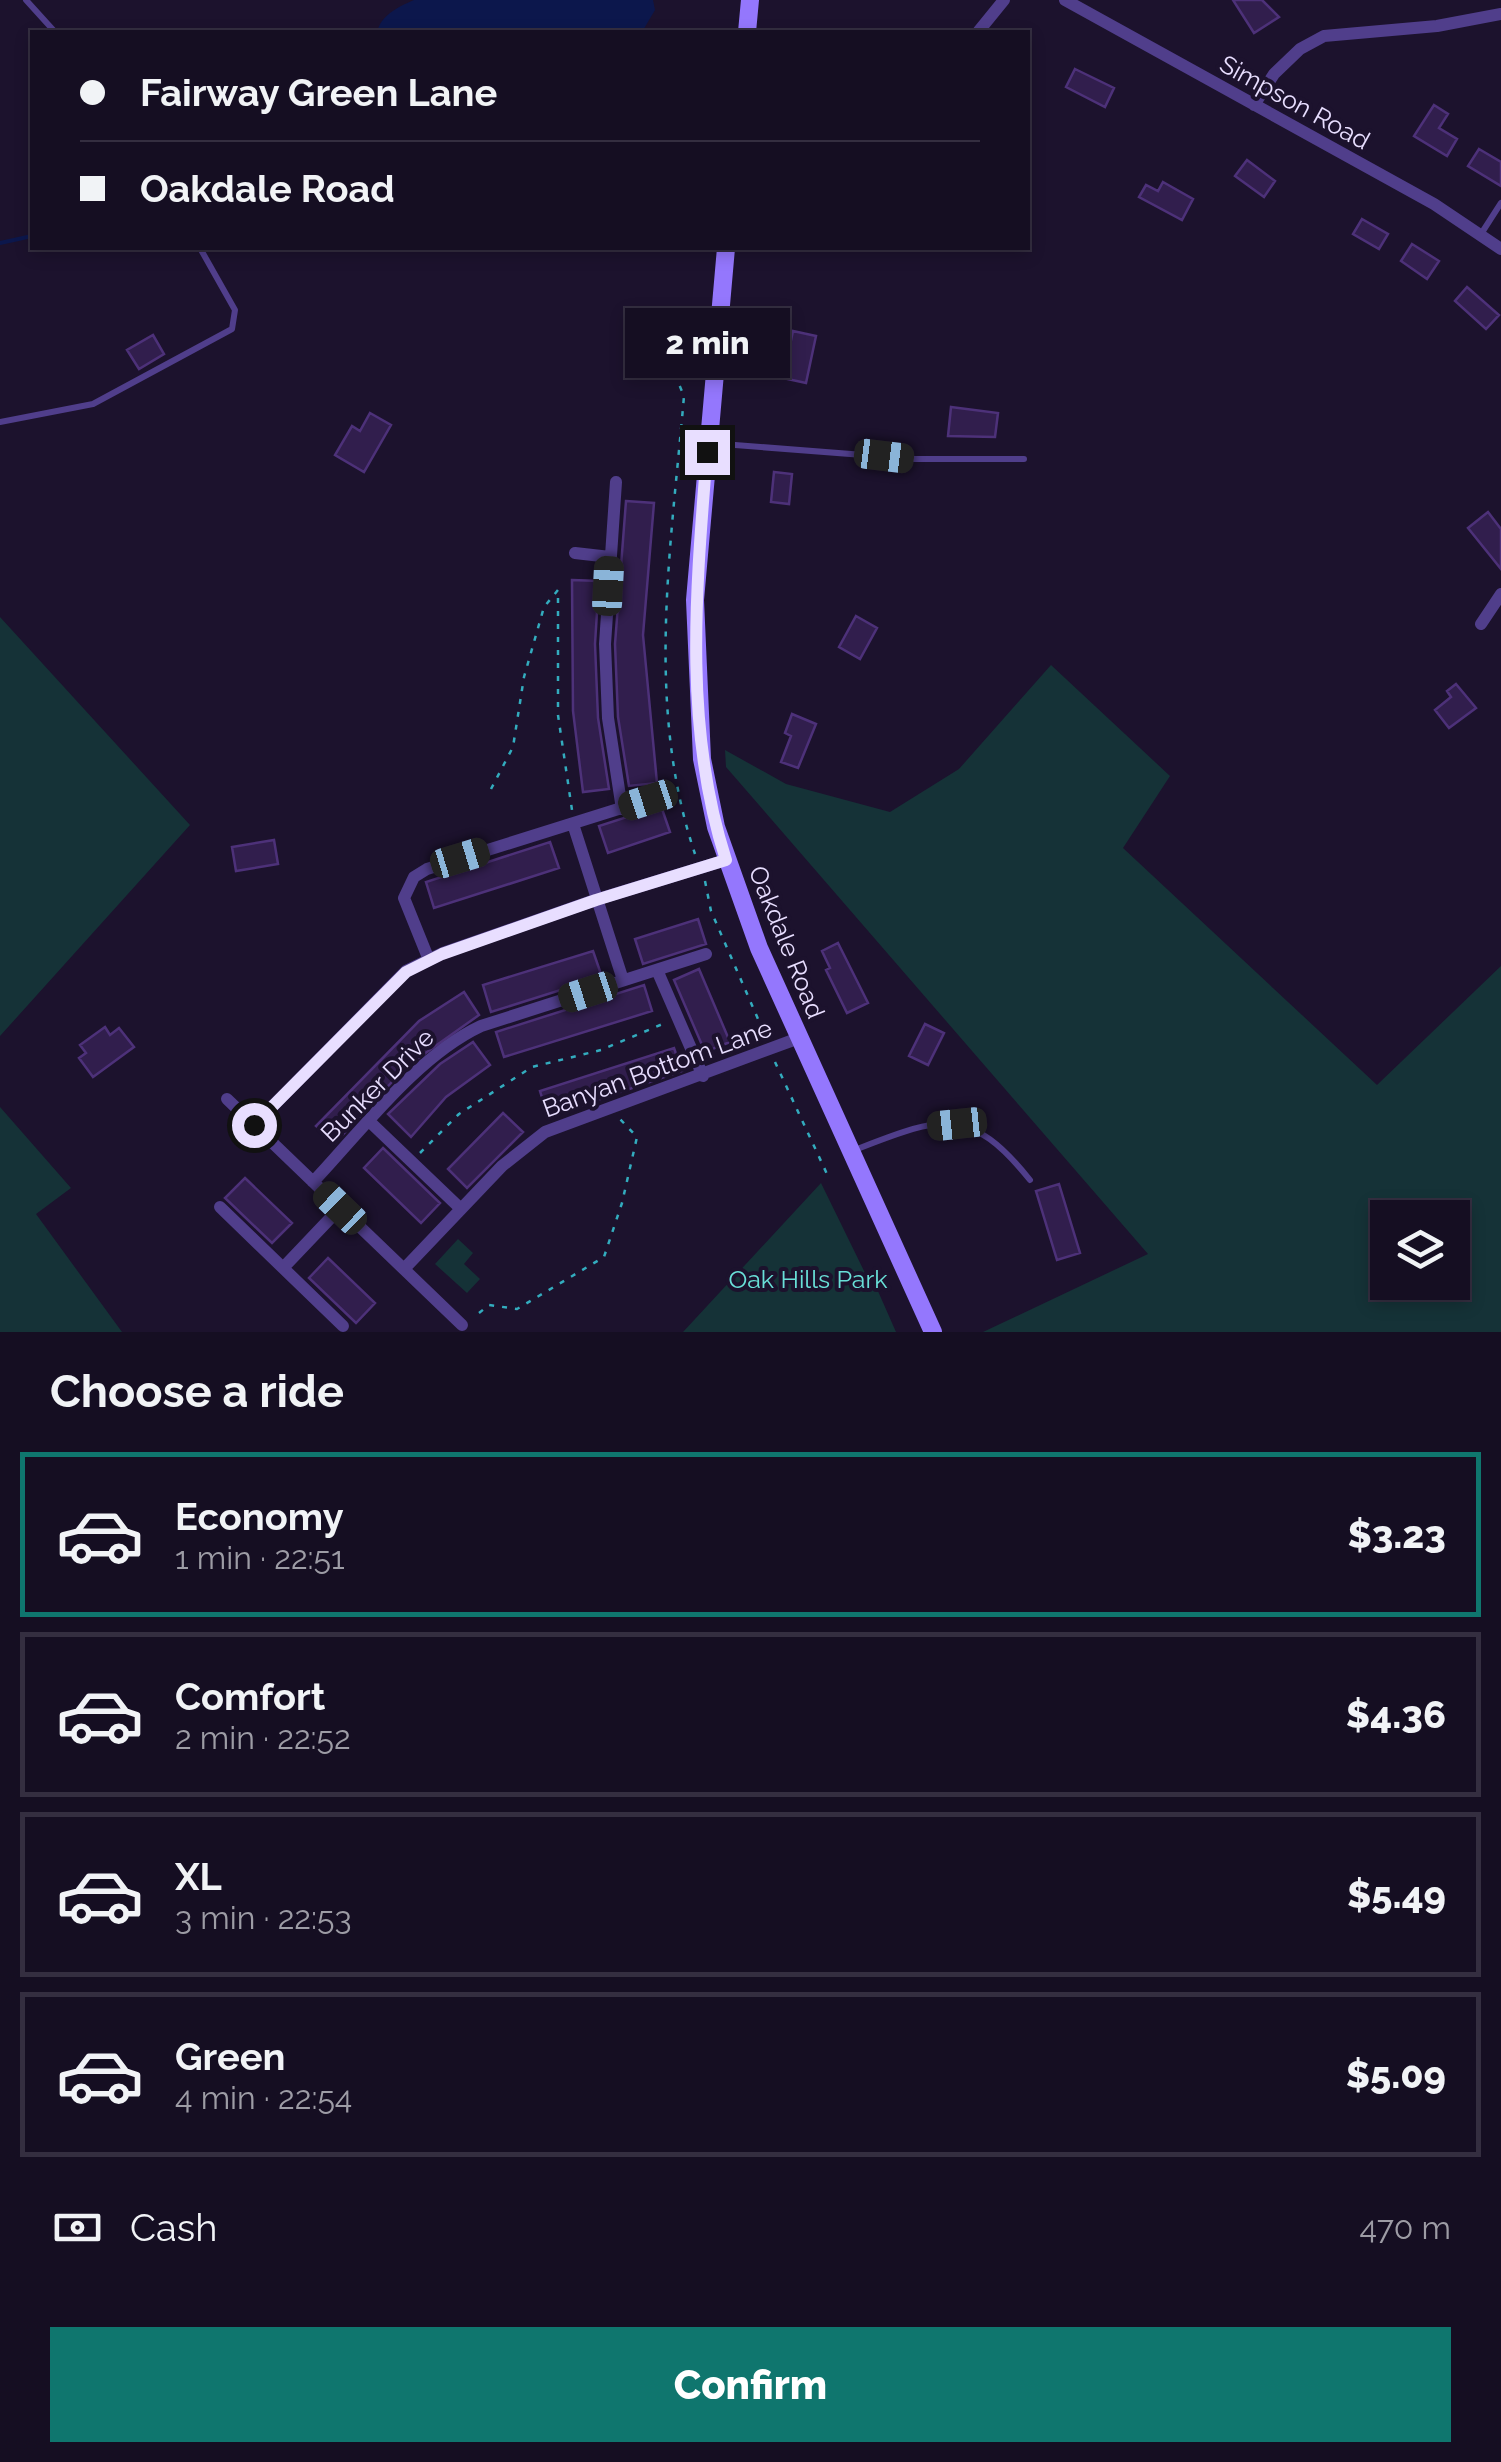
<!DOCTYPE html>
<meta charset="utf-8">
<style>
body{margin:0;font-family:Raleway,sans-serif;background:#1e172a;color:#f1f3f6;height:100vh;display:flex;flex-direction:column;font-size:38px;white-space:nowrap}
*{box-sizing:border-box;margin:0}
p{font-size:32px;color:#9d9ca5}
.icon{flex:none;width:55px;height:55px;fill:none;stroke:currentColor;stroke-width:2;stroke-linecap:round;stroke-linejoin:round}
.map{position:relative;height:1332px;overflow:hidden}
.drawer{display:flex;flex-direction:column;background:#150e22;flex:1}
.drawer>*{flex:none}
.guide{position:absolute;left:30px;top:30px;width:1000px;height:220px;border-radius:0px;box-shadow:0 5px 15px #0003,0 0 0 2px #342e40;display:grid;align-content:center;height:220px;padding:0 50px;background:#150e22}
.controls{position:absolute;left:1370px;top:1200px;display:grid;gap:20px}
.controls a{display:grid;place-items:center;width:100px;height:100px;border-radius:0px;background:#150e22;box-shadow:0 5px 15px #0003,0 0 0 2px #342e40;font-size:50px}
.end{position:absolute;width:45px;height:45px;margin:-22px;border:12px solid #e8deff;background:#111;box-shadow:0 0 0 5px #111}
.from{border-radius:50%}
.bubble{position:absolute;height:70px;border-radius:0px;background:#150e22;box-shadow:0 5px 15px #0003,0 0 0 2px #342e40;font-size:32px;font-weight:800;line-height:70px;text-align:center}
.car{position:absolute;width:30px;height:60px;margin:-30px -15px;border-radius:12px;box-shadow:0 0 8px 2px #0007;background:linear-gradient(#222 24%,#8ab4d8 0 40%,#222 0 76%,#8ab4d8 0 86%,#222 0)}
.guide b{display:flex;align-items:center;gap:35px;height:95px;font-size:38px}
.guide b+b{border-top:2px solid #342e40}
.guide i{width:25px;height:25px;background:#f1f3f6}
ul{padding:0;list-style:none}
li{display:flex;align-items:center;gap:30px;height:165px;margin:0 20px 15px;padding:0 30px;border:5px solid #342e40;border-radius:0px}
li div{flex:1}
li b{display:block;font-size:38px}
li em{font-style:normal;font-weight:800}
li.current{border-color:#0f766e}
li>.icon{width:90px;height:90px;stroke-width:1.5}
h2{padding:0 50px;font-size:45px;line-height:120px}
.pay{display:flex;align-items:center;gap:25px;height:110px;padding:0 50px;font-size:38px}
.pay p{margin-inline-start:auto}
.action{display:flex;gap:20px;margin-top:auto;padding:20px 50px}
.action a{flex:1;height:115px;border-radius:0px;background:#0f766e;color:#fff;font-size:40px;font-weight:800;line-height:115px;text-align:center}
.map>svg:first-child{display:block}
.green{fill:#153237;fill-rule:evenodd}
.water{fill:#0c174c}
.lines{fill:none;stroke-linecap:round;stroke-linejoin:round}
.stream{stroke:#0c174c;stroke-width:4}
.building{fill:#311e4d;stroke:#4d3179;stroke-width:2.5}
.path{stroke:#33acbe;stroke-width:2.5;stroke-dasharray:5 8;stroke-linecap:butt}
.lane{stroke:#503e8b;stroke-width:6}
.street{stroke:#503e8b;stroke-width:12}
.secondary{stroke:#9477fd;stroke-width:18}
.route{stroke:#e8deff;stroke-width:12}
.labels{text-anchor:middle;stroke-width:8;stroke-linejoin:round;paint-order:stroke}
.street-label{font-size:25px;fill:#e8deff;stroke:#1c122d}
.park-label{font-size:25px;fill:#69e0d8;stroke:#1c122d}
</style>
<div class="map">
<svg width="1501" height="1332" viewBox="0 0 1501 1332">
<rect width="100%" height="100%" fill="#1c122d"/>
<path class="green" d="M0 617 190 825 0 1036Z
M1051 665 1170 776 1123 848 1377 1085 1501 966V1332H983L1148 1254 726 767 725 750 786 784 890 812 959 769ZM1388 1218H1452V1282H1388Z
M0 1107 71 1188 36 1214 122 1332H0Z
M821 1183 866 1275 870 1273 896 1332H683Z
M458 1239 473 1253 464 1264 480 1279 467 1293 435 1264Z"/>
<path class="water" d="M414 0H653L655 10 642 32H377C381 15 398 7 414 0Z"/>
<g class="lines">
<path class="stream" d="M0 243 32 236"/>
</g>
<path class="building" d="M1233 0H1262L1279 17 1254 33Z
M1075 69 1114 88 1105 107 1066 87Z
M1434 105 1448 114 1439 128 1457 139 1447 156 1414 136Z
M1479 149 1501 162V186L1468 166Z
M1247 160 1275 181 1264 197 1235 176Z
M1163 182 1193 199 1182 220 1139 197 1146 185 1158 191Z
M1362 219 1388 234 1379 249 1353 234Z
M1412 244 1439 261 1427 279 1401 261Z
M1467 287 1499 315 1486 329 1455 301Z
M793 331 816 336 806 383 783 378Z
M153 335 164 354 139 369 127 350Z
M951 407 998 413 995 437 948 436Z
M370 413 391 425 364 472 335 455 352 426 360 431Z
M774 472 792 474 789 504 771 502Z
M626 501 654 503 643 635 657 783 629 786 618 717 615 644Z
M1488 512 1501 529V569L1468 528Z
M572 580 599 581 595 644 598 718 609 789 583 792 573 711Z
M856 616 877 628 860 659 839 647Z
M1456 684 1476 708 1449 728 1435 710 1451 697 1447 691Z
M792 714 816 724 798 768 781 762 791 736 785 733Z
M661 806 670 832 608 853 599 826Z
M274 840 278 864 236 871 232 847Z
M550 842 559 868 434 908 426 882Z
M698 919 706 944 643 964 635 939Z
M838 943 868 1003 847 1013 826 970 830 968 822 951Z
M593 951 602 977 491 1012 483 985Z
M699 969 730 1042 705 1052 674 980Z
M644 985 652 1011 504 1057 496 1032Z
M464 992 479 1015 406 1067 335 1143 316 1126 419 1021Z
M925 1024 944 1033 928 1065 909 1056Z
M105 1027 110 1035 119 1028 134 1047 93 1077 79 1058 86 1053 80 1045Z
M473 1042 490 1065 446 1097 411 1137 388 1114 440 1064Z
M674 1048 682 1071 548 1117 540 1091Z
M503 1113 523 1132 467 1188 448 1169Z
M383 1148 440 1203 421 1223 364 1168Z
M245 1178 292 1223 272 1243 225 1198Z
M1059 1184 1080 1253 1057 1260 1036 1191Z
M328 1258 375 1303 356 1323 309 1278Z"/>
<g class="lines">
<path class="path" d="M689 352 675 375 684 396C671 549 645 705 695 854
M491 789 513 747 524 677 544 607 558 590V715L572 810
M705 881 711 911 765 1035
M775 1062 827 1174
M420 1153 459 1114 532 1067 601 1050 665 1023
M479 1313 489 1305 517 1309 604 1257 622 1203 637 1137 619 1118"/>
<path class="lane" d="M26 0 55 32
M1481 234 1501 203
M0 422 93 404 232 329 235 310 200 248
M709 443 915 459H1024
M852 1151C938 1118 968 1102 1030 1180"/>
<path class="street" d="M1065 0 1434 204 1501 249
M978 32 1004 0
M1254 105 1274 74 1300 49 1324 36 1437 26 1501 14
M616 482 605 644 608 718 622 809
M575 553 610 557
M1481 624 1501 594
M573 824 623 980
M429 960 404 898 414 877 427 869 647 800
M657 970 703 1076
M227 1099 462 1325
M370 1122 461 1209
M254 1125 406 971 443 953 595 900 726 860
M313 1182C362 1130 417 1056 481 1026L706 954
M220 1207 343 1326
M283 1268 340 1208
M404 1269 502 1166 545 1132 799 1038"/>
<path class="secondary" d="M747 32 750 0
M726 248 695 600 702 759 716 827 759 948 933 1332"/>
</g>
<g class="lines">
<path class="route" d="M254 1125 406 972 442 954 596 900 726 860C683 727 696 589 707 452"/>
</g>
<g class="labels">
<g class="street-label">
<text transform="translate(1295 102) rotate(29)" y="9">Simpson Road</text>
<text transform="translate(787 942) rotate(68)" y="9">Oakdale Road</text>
<text transform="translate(657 1068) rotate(-20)" y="9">Banyan Bottom Lane</text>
<text transform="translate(377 1085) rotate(-45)" y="9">Bunker Drive</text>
</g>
<g class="park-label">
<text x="808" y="1288">Oak Hills Park</text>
</g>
</g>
</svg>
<div class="controls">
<a><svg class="icon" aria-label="layers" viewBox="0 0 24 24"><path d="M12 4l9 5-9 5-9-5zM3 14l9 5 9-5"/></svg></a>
</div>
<i class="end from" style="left:254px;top:1125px"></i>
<i class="end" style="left:707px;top:452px"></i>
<div class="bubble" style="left:625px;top:308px;width:165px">2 min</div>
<i class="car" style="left:884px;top:456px;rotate:97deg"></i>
<i class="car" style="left:608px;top:586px;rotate:3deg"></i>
<i class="car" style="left:648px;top:800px;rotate:252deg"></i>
<i class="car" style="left:460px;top:858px;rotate:73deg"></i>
<i class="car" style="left:588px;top:992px;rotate:252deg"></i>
<i class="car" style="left:957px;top:1124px;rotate:264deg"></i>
<i class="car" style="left:340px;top:1208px;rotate:314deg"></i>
<div class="guide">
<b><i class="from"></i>Fairway Green Lane</b>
<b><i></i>Oakdale Road</b>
</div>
</div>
<section class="drawer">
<h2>Choose a ride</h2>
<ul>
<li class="current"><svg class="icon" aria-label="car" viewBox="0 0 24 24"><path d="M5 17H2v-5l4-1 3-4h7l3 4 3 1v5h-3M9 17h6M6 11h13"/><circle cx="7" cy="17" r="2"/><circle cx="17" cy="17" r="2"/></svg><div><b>Economy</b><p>1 min · 22:51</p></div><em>$3.23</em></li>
<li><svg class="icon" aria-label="car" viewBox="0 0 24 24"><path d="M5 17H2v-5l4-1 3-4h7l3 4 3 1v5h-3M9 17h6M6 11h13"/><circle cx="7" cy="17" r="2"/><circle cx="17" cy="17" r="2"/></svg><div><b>Comfort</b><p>2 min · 22:52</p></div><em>$4.36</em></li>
<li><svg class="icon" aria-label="car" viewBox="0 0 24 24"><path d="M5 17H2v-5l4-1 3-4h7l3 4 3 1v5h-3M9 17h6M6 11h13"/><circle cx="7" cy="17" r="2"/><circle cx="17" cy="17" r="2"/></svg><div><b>XL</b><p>3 min · 22:53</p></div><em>$5.49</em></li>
<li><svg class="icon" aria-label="car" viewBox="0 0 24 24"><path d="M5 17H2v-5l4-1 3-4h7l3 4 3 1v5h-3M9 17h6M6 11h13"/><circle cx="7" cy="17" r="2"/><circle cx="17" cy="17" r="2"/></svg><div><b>Green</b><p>4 min · 22:54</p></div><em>$5.09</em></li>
</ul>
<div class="pay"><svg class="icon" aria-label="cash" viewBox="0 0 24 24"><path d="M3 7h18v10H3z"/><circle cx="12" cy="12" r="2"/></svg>Cash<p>470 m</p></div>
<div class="action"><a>Confirm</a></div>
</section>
